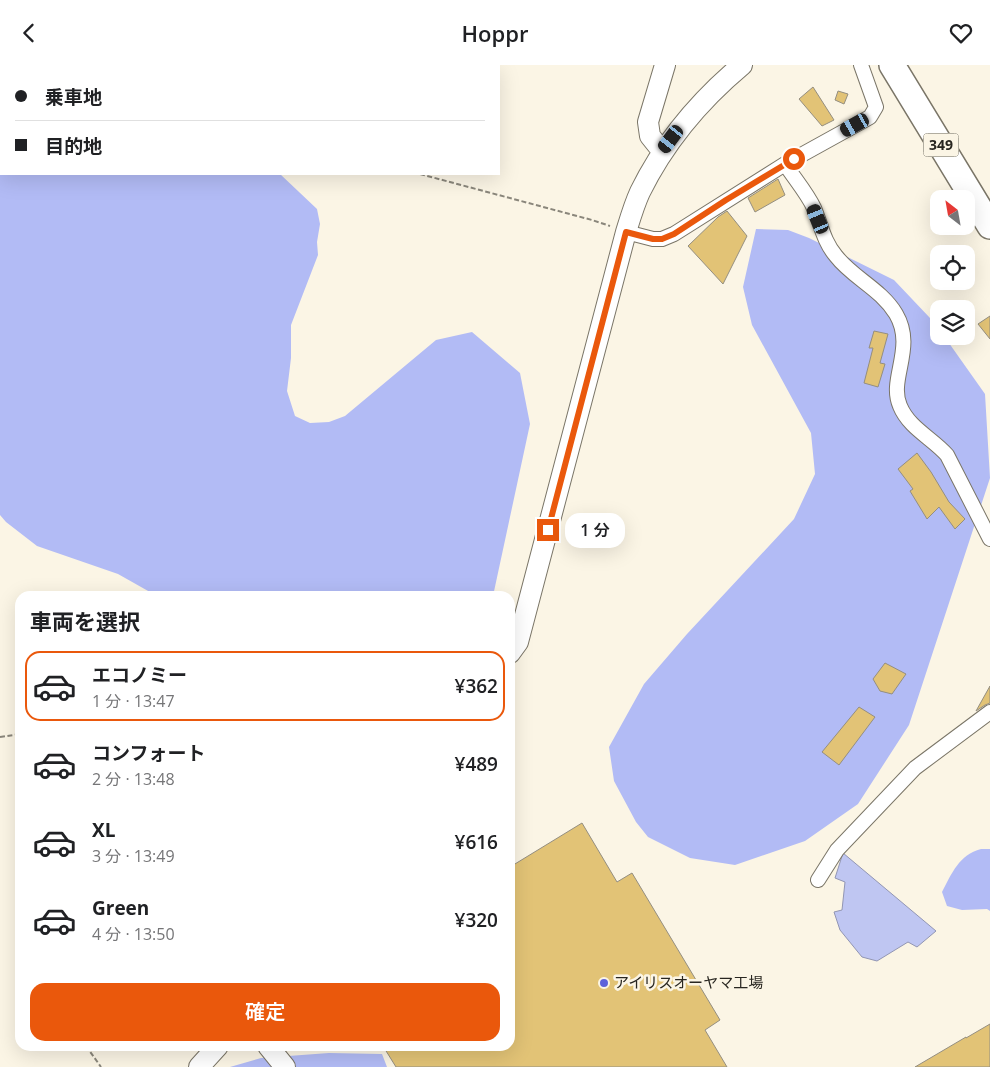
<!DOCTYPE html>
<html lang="ja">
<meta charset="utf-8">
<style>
body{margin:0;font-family:"Open Sans","Noto Sans JP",sans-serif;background:#f6f6f6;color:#202124;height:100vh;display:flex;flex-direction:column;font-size:19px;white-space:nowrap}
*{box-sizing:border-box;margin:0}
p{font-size:16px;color:#757577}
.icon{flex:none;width:28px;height:28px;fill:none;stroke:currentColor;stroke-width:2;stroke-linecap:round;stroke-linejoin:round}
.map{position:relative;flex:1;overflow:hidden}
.sheet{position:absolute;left:15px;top:526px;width:500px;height:460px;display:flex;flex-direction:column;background:#fff;border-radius:15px;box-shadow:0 5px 20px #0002}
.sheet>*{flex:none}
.guide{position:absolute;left:0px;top:0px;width:500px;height:110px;box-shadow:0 5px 20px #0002;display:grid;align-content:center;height:110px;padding:0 15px;background:#fff}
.needle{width:32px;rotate:329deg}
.buttons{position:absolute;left:930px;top:125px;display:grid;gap:10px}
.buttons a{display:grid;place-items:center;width:45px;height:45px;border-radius:10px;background:#fff;box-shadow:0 5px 20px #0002;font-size:25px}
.end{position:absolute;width:22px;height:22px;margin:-11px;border:6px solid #ea580c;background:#fff;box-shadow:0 0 0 2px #fff}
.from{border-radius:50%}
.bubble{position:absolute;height:35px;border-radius:15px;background:#fff;box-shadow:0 5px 20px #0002;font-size:16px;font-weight:600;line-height:35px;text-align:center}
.car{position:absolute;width:15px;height:30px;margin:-15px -8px;border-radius:6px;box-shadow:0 0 4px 1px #0007;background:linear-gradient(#222 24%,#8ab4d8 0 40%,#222 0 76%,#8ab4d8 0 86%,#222 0)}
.guide b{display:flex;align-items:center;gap:18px;height:48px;font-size:19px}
.guide b+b{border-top:1px solid #e0e0e0}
.guide i{width:12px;height:12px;background:#202124}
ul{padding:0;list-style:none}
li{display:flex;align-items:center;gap:15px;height:70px;margin:0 10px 8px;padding:0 5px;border:2px solid transparent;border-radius:15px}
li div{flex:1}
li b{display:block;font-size:19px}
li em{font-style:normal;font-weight:600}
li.active{border-color:#ea580c}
li>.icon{width:45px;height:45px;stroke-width:1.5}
h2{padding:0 15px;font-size:22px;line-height:60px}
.action{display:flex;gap:10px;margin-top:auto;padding:10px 15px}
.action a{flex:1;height:58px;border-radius:15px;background:#ea580c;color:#fff;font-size:20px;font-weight:600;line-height:58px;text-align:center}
header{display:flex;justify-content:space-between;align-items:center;height:65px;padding:0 15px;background:#fff;font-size:22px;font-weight:600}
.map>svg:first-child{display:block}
.forest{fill:#b2bbf5}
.water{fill:#bfc6f2;stroke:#9296b3}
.building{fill:#e2c376;stroke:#948e80}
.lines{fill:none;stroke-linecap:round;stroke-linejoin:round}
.street-casing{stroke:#7a7567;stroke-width:16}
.secondary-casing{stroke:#7a7567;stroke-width:22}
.highway-casing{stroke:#7a7567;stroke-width:28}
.path{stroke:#8a867b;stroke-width:2;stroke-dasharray:5 2.5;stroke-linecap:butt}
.street{stroke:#fff;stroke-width:14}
.secondary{stroke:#fff;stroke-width:20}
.highway{stroke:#fff;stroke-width:25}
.route{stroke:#ea580c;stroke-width:6}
.poi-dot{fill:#5e62da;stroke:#fbf5e5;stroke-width:2}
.labels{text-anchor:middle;stroke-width:5;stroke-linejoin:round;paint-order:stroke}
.shield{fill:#fbf5e5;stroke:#67645b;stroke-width:1}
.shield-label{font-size:14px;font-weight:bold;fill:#282620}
.poi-label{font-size:15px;fill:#282620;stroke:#fbf5e5;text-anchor:start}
</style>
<header><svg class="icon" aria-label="back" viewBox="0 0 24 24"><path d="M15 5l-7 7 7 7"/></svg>Hoppr<svg class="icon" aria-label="heart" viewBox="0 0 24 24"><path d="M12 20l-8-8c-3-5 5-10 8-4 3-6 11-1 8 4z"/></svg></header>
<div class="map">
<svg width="990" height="1002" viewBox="0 0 990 1002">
<rect width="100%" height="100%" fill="#fbf5e5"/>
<path class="forest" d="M0 0H201V1H1V109H280L317 144 320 159 317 177 318 190 291 260V293L287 326 295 351 310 358 329 357 345 351 436 275 472 267 520 308 530 359 493 531H157L118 509 37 481 6 457 0 450Z
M756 164 788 165 809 173 894 215 930 253 939 264V271H944L985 329 990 413 909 660 858 739 805 776 735 800 690 793 648 772 636 757 614 716 609 682 644 619 687 569 794 454 815 409 811 368 752 260 743 222Z
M981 784H990V846L987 844 962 845 947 841 942 827C952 808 959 790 981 784Z
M329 988 382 989 387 1002H230L261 993Z"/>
<path class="water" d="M843 788 936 866 917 882 908 877 877 896 862 892 840 865 834 847 842 845 845 817 835 813Z"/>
<path class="building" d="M813 22 834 55 822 61 799 34Z
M838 26 848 29 844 39 835 35Z
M778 114 785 130 755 147 748 133Z
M727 146 747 171 723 219 688 181 718 152Z
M990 251V274L978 259Z
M874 266 888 269 880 298 885 299 878 322 864 318 873 283H869Z
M917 388 931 407 949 437 965 454 955 464 939 442 927 454 910 426 913 424 898 404Z
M885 598 906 609 892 629 880 626 873 614Z
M990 621V638L985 640 976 646Z
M859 642 875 652 839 700 822 687Z
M582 758 617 817 632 808 720 955 705 965 727 1002H396L383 981H510V802Z
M990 959V1002H915L966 972V973Z"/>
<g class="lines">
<defs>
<path id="street" d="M785 99C794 113 807 128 814 143 821 160 824 177 836 191 853 213 881 224 896 249 916 283 888 314 900 341 909 363 932 373 947 390L990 474
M626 167 653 174H662L674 169 785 99 870 52 876 42 861 0
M818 815 837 785 915 703 990 647"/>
<path id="secondary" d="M662 86 650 71 648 57 665 0
M510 588 518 577 626 167C630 154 634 140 640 127 664 78 699 36 742 0
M268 981 285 1002
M199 1002 218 981"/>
<path id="highway" d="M892 0 990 161"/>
</defs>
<use href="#street" class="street-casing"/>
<use href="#secondary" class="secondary-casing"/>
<use href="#highway" class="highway-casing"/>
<path class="path" d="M420 109 592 155 610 161
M0 672 20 669
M86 981 101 1002"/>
<use href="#street" class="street"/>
<use href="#secondary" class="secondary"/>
<use href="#highway" class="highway"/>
</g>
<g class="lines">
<path class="route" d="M548 465 626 167 653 174H662L674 169 726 135 794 94"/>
</g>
<circle class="poi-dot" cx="604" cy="918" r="5"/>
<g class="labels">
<rect class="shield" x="923.5" y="68.5" width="35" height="23" rx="4"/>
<g class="shield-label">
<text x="941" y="85">349</text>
</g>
<g class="poi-label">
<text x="614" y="923">アイリスオーヤマ工場</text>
</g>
</g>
</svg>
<div class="buttons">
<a><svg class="needle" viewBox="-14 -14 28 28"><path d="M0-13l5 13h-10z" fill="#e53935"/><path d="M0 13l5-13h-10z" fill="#757577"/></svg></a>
<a><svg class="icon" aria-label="locate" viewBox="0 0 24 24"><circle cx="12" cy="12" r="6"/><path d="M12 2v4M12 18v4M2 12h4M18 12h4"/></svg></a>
<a><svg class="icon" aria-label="layers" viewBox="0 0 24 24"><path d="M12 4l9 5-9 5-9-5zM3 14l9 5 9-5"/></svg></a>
</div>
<i class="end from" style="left:794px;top:94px"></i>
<i class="end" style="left:548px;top:465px"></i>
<div class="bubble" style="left:565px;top:448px;width:60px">1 分</div>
<i class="car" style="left:855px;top:60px;rotate:241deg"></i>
<i class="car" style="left:671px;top:74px;rotate:217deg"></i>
<i class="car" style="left:818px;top:154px;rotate:337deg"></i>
<div class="guide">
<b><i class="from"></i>乗車地</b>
<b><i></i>目的地</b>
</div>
<section class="sheet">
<h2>車両を選択</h2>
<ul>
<li class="active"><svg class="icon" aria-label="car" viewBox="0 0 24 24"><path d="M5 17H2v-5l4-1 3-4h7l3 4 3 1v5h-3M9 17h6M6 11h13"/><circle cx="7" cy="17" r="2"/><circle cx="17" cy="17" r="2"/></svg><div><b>エコノミー</b><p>1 分 · 13:47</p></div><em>¥362</em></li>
<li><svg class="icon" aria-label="car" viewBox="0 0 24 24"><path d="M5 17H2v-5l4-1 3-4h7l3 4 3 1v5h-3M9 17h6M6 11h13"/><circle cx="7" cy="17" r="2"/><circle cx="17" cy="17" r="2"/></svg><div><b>コンフォート</b><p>2 分 · 13:48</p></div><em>¥489</em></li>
<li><svg class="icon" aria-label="car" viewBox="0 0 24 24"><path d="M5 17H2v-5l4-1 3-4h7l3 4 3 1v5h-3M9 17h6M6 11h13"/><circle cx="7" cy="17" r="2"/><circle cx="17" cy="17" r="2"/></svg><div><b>XL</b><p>3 分 · 13:49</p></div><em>¥616</em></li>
<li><svg class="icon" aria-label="car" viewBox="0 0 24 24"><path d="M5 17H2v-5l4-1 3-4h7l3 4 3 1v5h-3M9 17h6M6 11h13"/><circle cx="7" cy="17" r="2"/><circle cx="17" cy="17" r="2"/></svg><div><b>Green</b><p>4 分 · 13:50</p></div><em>¥320</em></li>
</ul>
<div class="action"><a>確定</a></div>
</section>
</div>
